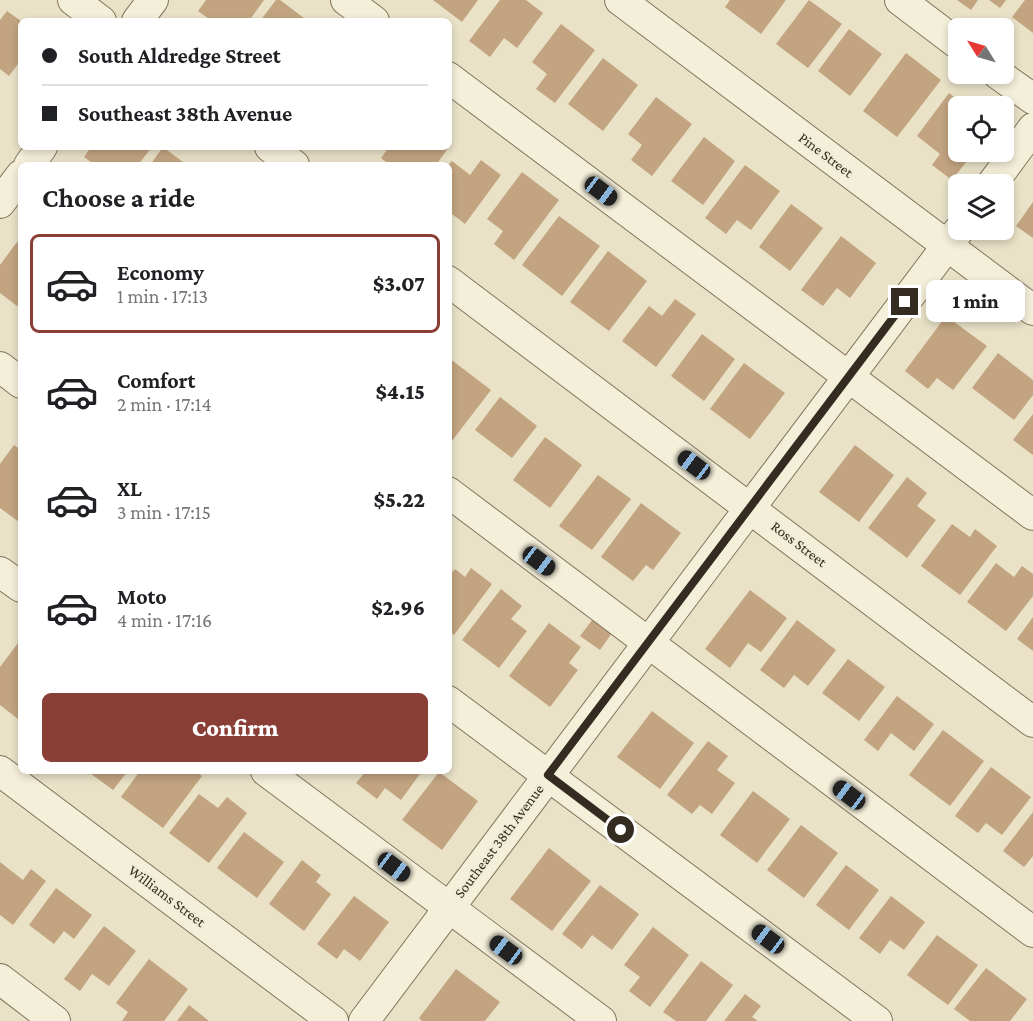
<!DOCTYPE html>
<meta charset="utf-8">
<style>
body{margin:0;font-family:"Crimson Pro",serif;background:#f6f6f6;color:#202124;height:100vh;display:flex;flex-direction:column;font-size:22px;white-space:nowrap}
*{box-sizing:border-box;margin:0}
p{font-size:20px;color:#757577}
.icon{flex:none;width:33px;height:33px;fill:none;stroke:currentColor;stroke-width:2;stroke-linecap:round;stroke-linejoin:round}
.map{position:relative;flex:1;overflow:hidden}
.panel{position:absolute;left:18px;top:162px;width:434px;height:612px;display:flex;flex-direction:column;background:#fff;border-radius:9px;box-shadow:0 3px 9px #0003}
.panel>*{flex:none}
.guide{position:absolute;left:18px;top:18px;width:434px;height:132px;border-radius:9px;box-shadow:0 3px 9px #0003;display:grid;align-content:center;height:132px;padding:0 24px;background:#fff}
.needle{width:39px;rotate:307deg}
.buttons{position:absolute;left:948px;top:18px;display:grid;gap:12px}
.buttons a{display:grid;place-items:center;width:66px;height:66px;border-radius:9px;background:#fff;box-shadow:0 3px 9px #0003;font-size:30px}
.end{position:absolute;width:27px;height:27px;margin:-14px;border:8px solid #342c20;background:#fff;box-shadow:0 0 0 3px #fff}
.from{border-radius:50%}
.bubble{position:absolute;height:42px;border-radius:9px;background:#fff;box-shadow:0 3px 9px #0003;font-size:20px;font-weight:800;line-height:42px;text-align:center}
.car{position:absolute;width:18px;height:36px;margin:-18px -9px;border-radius:8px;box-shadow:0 0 4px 2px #0007;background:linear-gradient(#222 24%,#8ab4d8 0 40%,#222 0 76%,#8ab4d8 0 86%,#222 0)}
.guide b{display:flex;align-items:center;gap:21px;height:57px;font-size:22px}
.guide b+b{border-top:2px solid #e0e0e0}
.guide i{width:15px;height:15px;background:#202124}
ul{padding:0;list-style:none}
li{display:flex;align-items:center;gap:18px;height:99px;margin:0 12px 9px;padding:0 12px;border:3px solid transparent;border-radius:9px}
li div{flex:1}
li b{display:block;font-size:22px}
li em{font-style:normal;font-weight:800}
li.active{border-color:#8a3f36}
li>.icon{width:54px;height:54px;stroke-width:1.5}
h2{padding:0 24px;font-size:27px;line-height:72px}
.cta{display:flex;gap:12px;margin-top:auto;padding:12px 24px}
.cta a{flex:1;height:69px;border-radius:9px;background:#8a3f36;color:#fff;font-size:24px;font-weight:800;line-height:69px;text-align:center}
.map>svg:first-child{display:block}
.building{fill:#c2a481}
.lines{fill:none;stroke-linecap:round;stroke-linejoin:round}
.minor-casing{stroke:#82755e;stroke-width:32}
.minor{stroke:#f4efd9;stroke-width:30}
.route{stroke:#342c20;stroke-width:8}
.labels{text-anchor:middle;stroke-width:4.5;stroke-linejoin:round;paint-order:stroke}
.street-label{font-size:15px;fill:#342c20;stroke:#f1ecd5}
</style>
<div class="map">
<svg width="1033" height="1021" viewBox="0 0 1033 1021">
<rect width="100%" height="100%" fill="#e9e2c7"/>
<path class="building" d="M206 0H264L249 21H212L198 11Z
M276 0H280L308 21H260Z
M433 0H478L462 22Z
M500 0H526L543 13 517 48 504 38 490 57 469 41Z
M730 0H786L761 34 725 7Z
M809 0 842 24 808 68 776 44Z
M957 0H978L971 10Z
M989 0H1006L1000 8Z
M1025 0H1033V33L1012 17Z
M7 11 21 21V60L9 76 0 69V20Z
M561 24 595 50 555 103 536 89 547 74 532 62Z
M849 29 882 54 850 96 818 71Z
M906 53 941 80 897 137 863 111Z
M603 58 638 85 603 131 568 104Z
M949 93 966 106H958V152H974L952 180 932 165 940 154 917 136Z
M656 97 692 124 652 176 631 160 642 145 628 134Z
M704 137 735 161 703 205 671 181Z
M91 147H152L138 165H95L84 157Z
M163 147 187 165H150Z
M389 147H449L436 165H390L381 158Z
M481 160 501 175 465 224 448 211V165L452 161 470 175Z
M745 165 780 191 751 230 737 220 726 234 705 218Z
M522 172 559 200 514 260 494 244 503 231 487 219Z
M1033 202V238L1016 226Z
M791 204 823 228 790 271 759 247Z
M559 216 600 246 562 296 522 265Z
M841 236 876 263 850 298 837 288 823 306 801 290Z
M17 242 21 245V309L0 293V265Z
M608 251 647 281 609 331 570 302Z
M675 299 696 314 656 367 622 341 649 306 662 316Z
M946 316 987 346 953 390 937 378 928 389 905 371Z
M702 334 735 359 704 401 671 376Z
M998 353 1033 380V395L1014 420 972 388Z
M449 358 491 390 448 446V360Z
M744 363 785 393 750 439 710 409Z
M500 397 537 426 512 458 475 430Z
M1033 414V455L1013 440Z
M545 437 582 465 550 508 513 480Z
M14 445 21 450V519L19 522 0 508V464Z
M855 445 894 475 859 522 819 492Z
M598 475 631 499 592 550 559 526Z
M907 477 927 493 917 506 936 520 907 558 868 528Z
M641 503 681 533 653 570 646 565 633 581 601 557Z
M952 524 970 537 975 529 997 546 960 595 921 566Z
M996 563 1014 577 1022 566 1033 574V596L1006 631 967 602Z
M471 568 492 584 454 635 448 631V577L455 569 465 577Z
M501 589 522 606 511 619 527 631 499 668 462 640Z
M750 590 787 618 761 652 748 643 730 668 705 649Z
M1033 617V651L1017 639Z
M593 619 612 633 600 650 580 636Z
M797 620 836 650 808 686 794 675 784 688 760 670Z
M549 623 581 647 569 663 578 670 550 707 509 676Z
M21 639V715L18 719 0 705V667Z
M848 659 885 687 859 721 822 693Z
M897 696 934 724 914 751 891 733 878 751 864 740Z
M652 711 694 743 660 789 617 757Z
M943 730 984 761 950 806 909 775Z
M708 741 728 756 717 770 735 783 712 814 700 805 692 814 667 795Z
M991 767 1031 797 1002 835 986 823 978 833 955 816Z
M87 771H128L113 790Z
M140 771H195L202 776 163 828 121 797Z
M366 771H422L401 800 385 788 377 799 356 783Z
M439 772 478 801 442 850 402 820Z
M753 791 790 819 757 863 720 835Z
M199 794 218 808 227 797 247 813 209 863 169 833Z
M1033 812V856L1024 867 1003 851Z
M801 825 838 853 804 898 767 870Z
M244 832 284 862 257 898 217 868Z
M549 848 591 881 552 931 510 899Z
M302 860 321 875 316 882 331 894 304 931 269 904Z
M0 862 23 880 31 869 46 881 13 925 0 915Z
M846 865 879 890 849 930 816 905Z
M600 885 639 914 612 950 592 935 582 949 562 934Z
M56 888 92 915 74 939 64 931 54 944 29 925Z
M354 896 389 922 360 961 344 949 337 959 317 944Z
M891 896 925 922 904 950 890 940 880 954 859 938Z
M104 926 136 951 109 986 92 974 80 991 64 979Z
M653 927 689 955 650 1007 629 991 640 977 624 965Z
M937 935 978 965 948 1005 907 975Z
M149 959 188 989 164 1021H122L128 1012 116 1003Z
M701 961 733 985 706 1021H676L663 1012Z
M986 968 1027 999 1010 1021H970L954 1009Z
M456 969 500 1002 485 1021H422L419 1018Z
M745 994 761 1006 752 1017 758 1021H724Z
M189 1005 209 1021H177Z"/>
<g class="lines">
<defs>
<path id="minor" d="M73 0 101 21
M346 0 374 21
M620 0 1033 310
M900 0 958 44
M137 21 153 0
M998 74 1033 99
M448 77 1033 515
M270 147 294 165
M29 165 42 147
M992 184 1033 128
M0 203 21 175
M448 281 1033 722
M0 367 21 383
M448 492 1033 932
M0 572 21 587
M448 701 877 1021
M0 771 333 1021
M266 771 601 1021
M0 979 55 1021
M364 1021 959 230"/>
</defs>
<use href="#minor" class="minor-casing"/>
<use href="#minor" class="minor"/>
</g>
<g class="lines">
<path class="route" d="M621 830 548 775 905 302"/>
</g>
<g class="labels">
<g class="street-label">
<text transform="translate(826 155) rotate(37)" y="5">Pine Street</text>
<text transform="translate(799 544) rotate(37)" y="5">Ross Street</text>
<text transform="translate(499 841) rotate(-53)" y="5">Southeast 38th Avenue</text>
<text transform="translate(167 896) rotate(37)" y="5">Williams Street</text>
</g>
</g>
</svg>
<div class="buttons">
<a><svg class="needle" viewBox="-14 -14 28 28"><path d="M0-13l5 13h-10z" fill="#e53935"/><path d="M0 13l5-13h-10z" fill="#757577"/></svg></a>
<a><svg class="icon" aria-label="locate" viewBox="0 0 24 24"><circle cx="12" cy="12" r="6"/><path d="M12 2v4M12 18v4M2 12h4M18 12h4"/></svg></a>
<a><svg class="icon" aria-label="layers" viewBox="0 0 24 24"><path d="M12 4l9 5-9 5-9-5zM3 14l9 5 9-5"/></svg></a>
</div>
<i class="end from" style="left:621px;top:830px"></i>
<i class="end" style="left:905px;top:302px"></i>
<div class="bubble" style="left:926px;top:280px;width:99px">1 min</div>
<i class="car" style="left:601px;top:191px;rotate:127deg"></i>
<i class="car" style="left:694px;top:465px;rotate:307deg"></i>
<i class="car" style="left:539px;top:561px;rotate:127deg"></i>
<i class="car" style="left:849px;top:795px;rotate:307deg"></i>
<i class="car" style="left:394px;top:867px;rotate:127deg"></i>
<i class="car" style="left:768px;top:939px;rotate:307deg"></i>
<i class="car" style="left:506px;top:950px;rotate:307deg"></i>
<div class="guide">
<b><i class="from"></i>South Aldredge Street</b>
<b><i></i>Southeast 38th Avenue</b>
</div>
<section class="panel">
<h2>Choose a ride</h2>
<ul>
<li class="active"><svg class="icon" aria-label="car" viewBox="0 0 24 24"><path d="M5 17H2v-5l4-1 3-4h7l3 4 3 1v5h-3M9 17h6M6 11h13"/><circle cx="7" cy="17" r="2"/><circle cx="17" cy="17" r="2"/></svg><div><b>Economy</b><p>1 min · 17:13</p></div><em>$3.07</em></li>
<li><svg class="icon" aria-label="car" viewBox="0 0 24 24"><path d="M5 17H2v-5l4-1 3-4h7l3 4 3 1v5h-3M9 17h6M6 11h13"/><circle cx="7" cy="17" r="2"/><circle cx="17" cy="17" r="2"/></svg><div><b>Comfort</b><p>2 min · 17:14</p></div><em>$4.15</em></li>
<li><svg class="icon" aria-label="car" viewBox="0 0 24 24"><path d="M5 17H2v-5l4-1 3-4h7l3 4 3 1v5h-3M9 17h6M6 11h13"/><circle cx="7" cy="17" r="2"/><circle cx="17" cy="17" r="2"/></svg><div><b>XL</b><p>3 min · 17:15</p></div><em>$5.22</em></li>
<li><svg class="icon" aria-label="car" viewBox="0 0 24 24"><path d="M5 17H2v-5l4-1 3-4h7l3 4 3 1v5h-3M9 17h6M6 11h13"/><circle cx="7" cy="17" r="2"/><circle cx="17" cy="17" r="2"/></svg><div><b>Moto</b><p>4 min · 17:16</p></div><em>$2.96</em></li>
</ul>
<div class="cta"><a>Confirm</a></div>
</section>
</div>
